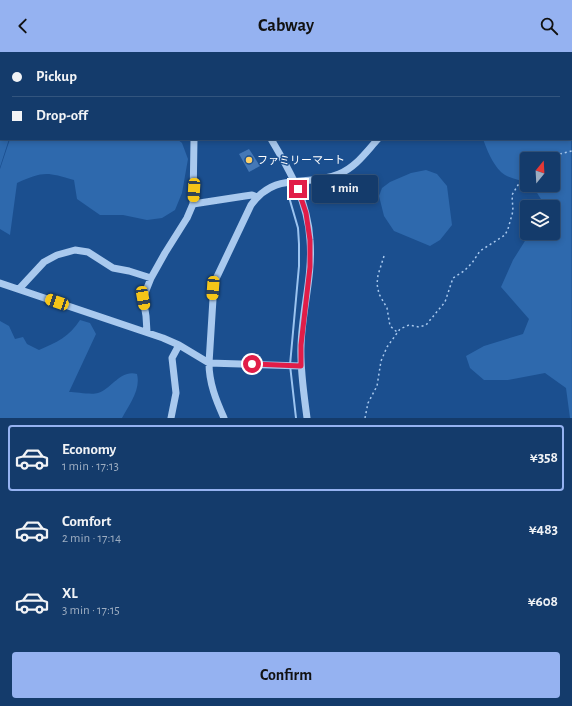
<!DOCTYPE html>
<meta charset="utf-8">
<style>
body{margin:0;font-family:"Alegreya Sans","Noto Sans JP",sans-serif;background:#214673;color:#f1f3f6;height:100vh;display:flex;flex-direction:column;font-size:15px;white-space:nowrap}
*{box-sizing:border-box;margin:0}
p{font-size:13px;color:#9dadc1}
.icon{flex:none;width:22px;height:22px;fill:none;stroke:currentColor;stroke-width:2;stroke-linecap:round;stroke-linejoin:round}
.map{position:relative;height:366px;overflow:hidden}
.details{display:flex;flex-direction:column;background:#143b6b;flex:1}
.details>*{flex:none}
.top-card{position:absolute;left:0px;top:0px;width:572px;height:88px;box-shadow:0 2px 6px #0003,0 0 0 1px #33557e;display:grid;align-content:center;height:88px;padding:0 12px;background:#143b6b}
.needle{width:26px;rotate:18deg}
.fabs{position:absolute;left:520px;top:100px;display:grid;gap:8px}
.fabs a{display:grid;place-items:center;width:40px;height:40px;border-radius:4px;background:#143b6b;box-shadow:0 2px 6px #0003,0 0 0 1px #33557e;font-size:20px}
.end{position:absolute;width:18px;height:18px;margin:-9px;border:5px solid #e11d48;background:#fff;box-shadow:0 0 0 2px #fff}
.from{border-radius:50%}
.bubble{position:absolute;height:28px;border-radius:4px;background:#143b6b;box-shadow:0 2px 6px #0003,0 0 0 1px #33557e;font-size:13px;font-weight:600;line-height:28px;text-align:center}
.car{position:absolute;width:12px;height:24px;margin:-12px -6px;border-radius:5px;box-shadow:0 0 3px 1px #0007;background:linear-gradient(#f5c518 24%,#345 0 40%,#f5c518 0 76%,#345 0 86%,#f5c518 0)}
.top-card b{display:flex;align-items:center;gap:14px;height:38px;font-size:15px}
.top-card b+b{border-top:1px solid #33557e}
.top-card i{width:10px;height:10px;background:#f1f3f6}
ul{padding:7px 0 0;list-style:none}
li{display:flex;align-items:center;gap:12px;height:66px;margin:0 8px 6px;padding:0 4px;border:2px solid transparent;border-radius:4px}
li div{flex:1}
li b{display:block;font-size:15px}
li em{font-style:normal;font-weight:600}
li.selected{border-color:#95b2f1}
li>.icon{width:36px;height:36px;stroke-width:1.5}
.button{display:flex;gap:8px;margin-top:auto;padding:8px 12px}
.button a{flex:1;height:46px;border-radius:4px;background:#95b2f1;color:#111;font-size:16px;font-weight:600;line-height:46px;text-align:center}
header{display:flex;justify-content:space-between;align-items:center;height:52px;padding:0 12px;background:#95b2f1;color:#111;font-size:18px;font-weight:600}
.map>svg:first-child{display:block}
.green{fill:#2e69ad}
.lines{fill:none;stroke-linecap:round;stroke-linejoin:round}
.stream{stroke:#9cc4f0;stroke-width:2}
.building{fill:#4478b7}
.path{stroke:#a9c9ee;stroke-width:1.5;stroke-dasharray:2 3;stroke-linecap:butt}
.minor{stroke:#a9c9ee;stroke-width:7}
.route{stroke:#e11d48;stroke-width:5}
.poi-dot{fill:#ffd166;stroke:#1b4f8f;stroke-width:1.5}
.labels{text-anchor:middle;stroke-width:3;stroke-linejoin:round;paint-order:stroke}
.poi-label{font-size:11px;fill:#fff;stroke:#1b4f8f;text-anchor:start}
</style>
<header><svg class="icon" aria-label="back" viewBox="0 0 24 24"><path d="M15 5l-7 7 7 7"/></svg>Cabway<svg class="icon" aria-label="search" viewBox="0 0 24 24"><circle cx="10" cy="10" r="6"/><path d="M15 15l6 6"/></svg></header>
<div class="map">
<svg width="572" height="366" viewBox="0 0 572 366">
<rect width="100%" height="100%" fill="#1b4f8f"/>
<path class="green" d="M23 0H88V1H22Z
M571 16 572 366H570L566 336 545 321 508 328H484L470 316 466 304 484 294 523 282 529 267 501 235 513 208 530 181H553V155H546L532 133H553V107H527V130C519 128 507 126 501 120 492 111 487 98 483 87H571Z
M0 23 1 87H9L0 115Z
M10 87H177L182 91 188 107 182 141 175 158 162 166 147 168 123 163H100L77 147 74 128C47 120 43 119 17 131L10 183 0 177V117Z
M426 118 437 122 447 134 452 173 440 188 430 194 394 179 384 164 379 144 382 136 390 130 411 121Z
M80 268 90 271 96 282 69 340C76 340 92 343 98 341 111 337 121 317 137 322 141 338 129 353 122 366H0V269L9 274 15 287 23 285 27 292 39 298C56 291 70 284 80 268Z"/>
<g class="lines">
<path class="stream" d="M161 0 162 1
M289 145 298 176 299 192V214L290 313 296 366"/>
</g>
<path class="building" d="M249 97 260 114 249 120 239 102Z"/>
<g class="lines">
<path class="path" d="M546 107 551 104 572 99
M384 204 378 223 377 232 379 242 387 256 390 274 397 280
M365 366 368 351 377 334 381 309 387 295 400 277 409 273 419 275 426 273 445 250 453 226 464 219 472 211 480 199 505 183 508 177 513 159 512 143 518 133 527 123"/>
<path class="minor" d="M151 0 152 1
M235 1V0
M294 1 295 0
M333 1 334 0
M375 1 376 0
M420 1V0
M456 1 457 0
M271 87C290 119 308 150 310 188 313 223 302 258 301 294 300 318 304 342 307 366
M193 152 245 144 252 143 257 145
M0 231 163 286 179 293 209 311 214 231 251 153C276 118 306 136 339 122 356 115 366 100 378 87
M19 237 44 210 57 203 75 198 88 200 113 216 129 219 151 226
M147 280 146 264 143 246 151 226 165 201 187 166 193 152 194 87
M171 366 176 341 172 306 179 293
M224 366C216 348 209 331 209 311L301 314"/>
</g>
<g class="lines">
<path class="route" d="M252 312 301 314V293L310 215V188L306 161 298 137"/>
</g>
<circle class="poi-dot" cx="249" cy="108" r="4"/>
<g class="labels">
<g class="poi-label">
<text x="257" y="112">ファミリーマート</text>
</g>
</g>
</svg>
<div class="fabs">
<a><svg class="needle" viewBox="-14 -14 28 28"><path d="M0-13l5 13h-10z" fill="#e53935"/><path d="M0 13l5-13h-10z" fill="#9dadc1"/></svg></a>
<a><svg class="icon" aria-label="layers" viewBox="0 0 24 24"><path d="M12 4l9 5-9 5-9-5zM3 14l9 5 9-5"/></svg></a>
</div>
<i class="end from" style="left:252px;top:312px"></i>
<i class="end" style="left:298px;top:137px"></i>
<div class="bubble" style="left:312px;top:123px;width:66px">1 min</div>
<i class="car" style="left:194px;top:138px;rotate:183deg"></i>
<i class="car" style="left:213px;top:236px;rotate:184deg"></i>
<i class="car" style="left:143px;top:246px;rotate:170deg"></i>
<i class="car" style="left:57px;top:250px;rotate:289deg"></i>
<div class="top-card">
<b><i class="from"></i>Pickup</b>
<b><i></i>Drop-off</b>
</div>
</div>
<section class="details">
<ul>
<li class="selected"><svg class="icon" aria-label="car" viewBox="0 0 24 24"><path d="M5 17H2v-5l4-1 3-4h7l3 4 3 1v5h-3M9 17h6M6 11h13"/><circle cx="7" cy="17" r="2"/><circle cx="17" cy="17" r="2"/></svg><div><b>Economy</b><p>1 min · 17:13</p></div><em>¥358</em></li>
<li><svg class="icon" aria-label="car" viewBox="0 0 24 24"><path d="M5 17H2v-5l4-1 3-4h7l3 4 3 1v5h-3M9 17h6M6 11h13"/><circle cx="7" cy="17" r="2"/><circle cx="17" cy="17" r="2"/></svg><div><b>Comfort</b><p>2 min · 17:14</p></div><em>¥483</em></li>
<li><svg class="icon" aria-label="car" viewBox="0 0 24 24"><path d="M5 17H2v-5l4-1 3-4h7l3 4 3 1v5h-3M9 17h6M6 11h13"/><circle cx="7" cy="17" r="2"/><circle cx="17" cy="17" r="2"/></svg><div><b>XL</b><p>3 min · 17:15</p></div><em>¥608</em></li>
</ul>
<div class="button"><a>Confirm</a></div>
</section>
